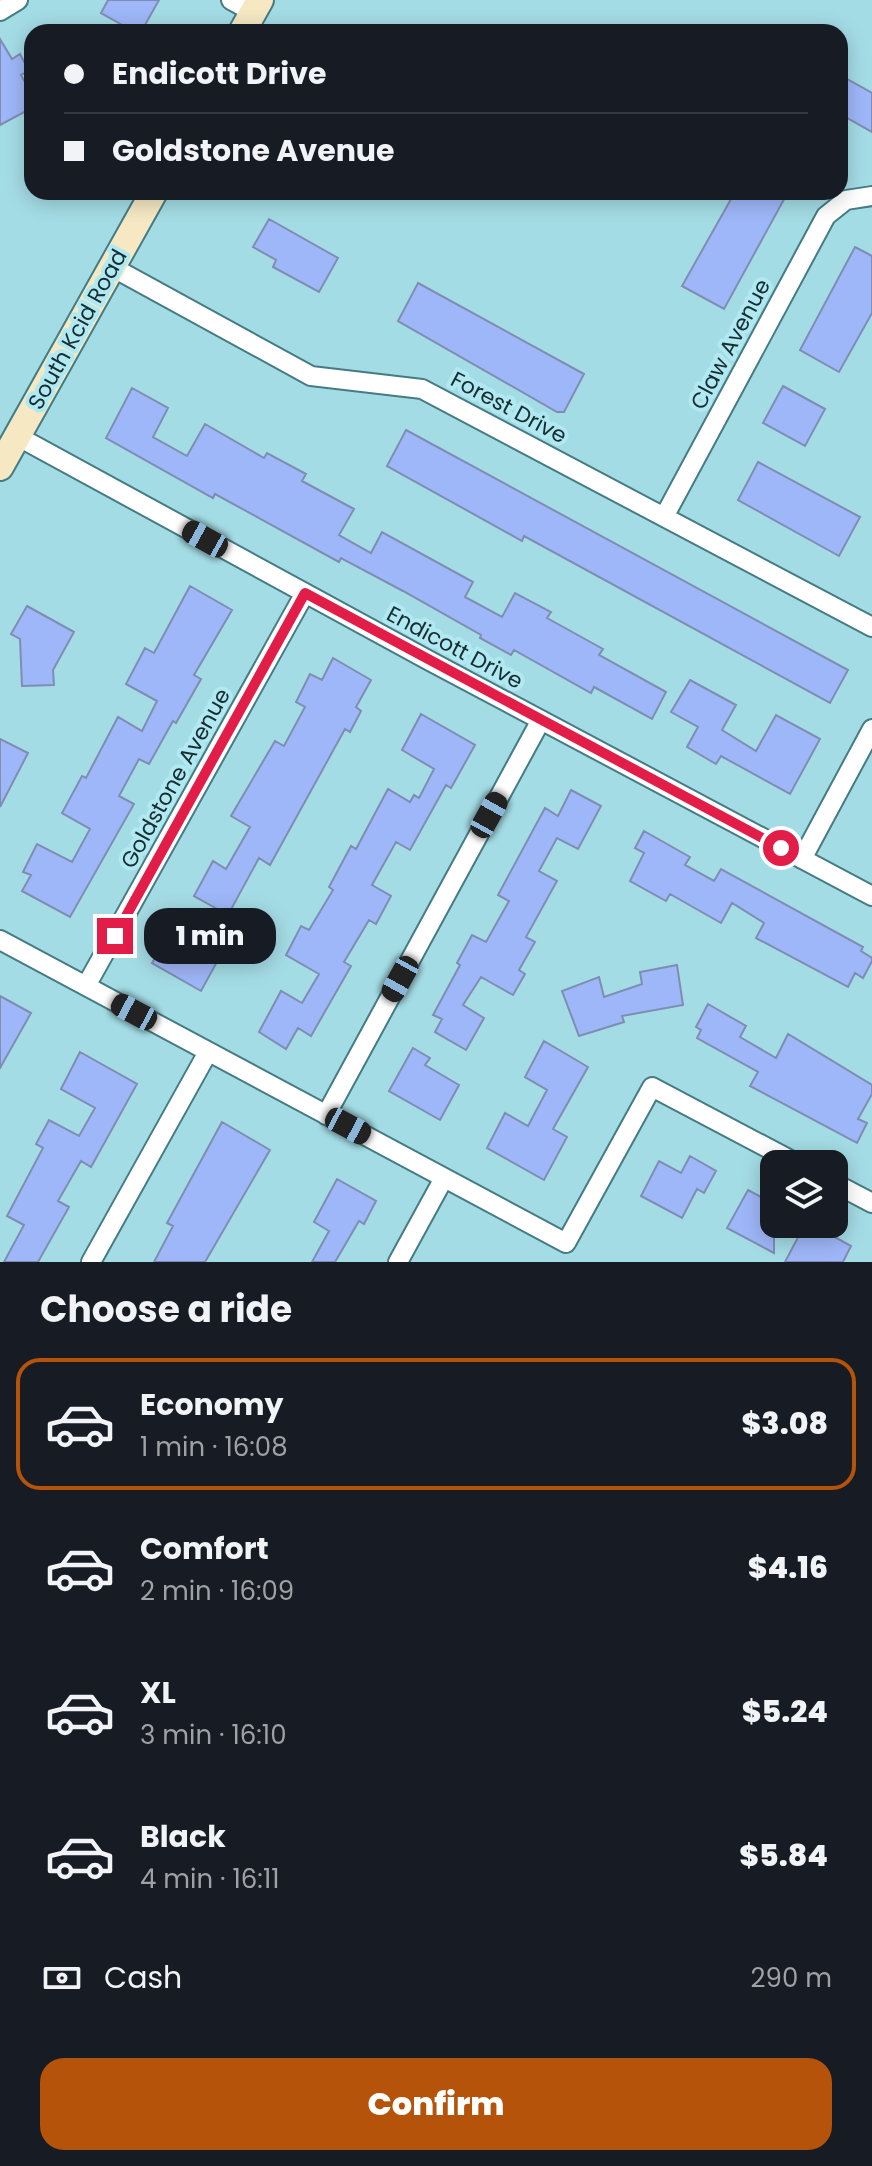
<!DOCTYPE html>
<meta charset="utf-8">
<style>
body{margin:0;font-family:Poppins,sans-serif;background:#242831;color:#f1f3f6;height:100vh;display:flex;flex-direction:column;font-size:30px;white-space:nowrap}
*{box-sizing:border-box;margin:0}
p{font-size:26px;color:#9ea1a6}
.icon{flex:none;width:44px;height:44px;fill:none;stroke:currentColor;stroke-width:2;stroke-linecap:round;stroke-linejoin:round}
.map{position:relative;height:1262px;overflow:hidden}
.panel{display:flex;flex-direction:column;background:#171b24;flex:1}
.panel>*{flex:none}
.hud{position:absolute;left:24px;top:24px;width:824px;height:176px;border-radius:24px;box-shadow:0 4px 20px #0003;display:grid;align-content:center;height:176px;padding:0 40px;background:#171b24}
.buttons{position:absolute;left:760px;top:1150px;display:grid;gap:16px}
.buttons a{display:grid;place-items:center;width:88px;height:88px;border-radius:16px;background:#171b24;box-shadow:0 4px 20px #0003;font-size:40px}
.end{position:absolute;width:36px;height:36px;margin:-18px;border:10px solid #e11d48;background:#fff;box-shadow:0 0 0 4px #fff}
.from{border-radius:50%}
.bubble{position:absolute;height:56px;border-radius:24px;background:#171b24;box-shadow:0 4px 20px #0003;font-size:26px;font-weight:800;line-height:56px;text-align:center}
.car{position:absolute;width:24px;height:48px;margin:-24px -12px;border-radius:10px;box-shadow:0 0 6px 2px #0007;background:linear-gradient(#222 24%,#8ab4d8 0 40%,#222 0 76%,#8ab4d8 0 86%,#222 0)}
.hud b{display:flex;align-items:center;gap:28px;height:76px;font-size:30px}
.hud b+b{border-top:2px solid #363941}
.hud i{width:20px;height:20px;background:#f1f3f6}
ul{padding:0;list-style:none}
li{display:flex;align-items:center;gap:24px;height:132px;margin:0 16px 12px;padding:0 24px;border:4px solid transparent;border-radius:24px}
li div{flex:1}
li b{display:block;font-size:30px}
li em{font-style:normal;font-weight:800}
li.selected{border-color:#b45309}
li>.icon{width:72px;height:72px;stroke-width:1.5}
h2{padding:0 40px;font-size:36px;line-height:96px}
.pay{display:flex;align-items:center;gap:20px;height:88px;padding:0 40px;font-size:30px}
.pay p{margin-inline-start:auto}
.action{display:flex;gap:16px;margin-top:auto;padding:16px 40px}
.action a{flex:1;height:92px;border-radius:24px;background:#b45309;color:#fff;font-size:32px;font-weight:800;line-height:92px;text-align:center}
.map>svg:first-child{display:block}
.building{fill:#9eb7f8;stroke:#7f8db3;stroke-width:2}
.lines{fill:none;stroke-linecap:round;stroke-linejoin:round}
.street-casing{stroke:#457b83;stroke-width:22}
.secondary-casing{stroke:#457b83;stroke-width:30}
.street{stroke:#fff;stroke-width:18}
.secondary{stroke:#f5e8c3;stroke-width:26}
.route{stroke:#e11d48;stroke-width:10}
.labels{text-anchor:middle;stroke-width:8;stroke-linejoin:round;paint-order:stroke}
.street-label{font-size:22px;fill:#172d31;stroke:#b1e9f2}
</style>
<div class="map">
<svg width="872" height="1262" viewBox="0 0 872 1262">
<rect width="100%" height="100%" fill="#a4dce5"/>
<path class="building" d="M108 0H159L141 32H135L101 13Z
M0 39 12 59 20 54 29 71 21 75 32 95V108L0 125Z
M840 75 872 93V132L840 114Z
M735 192H788L724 309 682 286Z
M269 219 338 258 319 292 273 267 276 260 253 247Z
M855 247 872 256V313L839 372 800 350Z
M418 283 584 374 564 412H557L398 321Z
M783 386 825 409 805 446 763 423Z
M132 388 168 408 153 437 187 456 205 424 264 458 267 453 306 474 302 481 354 509 339 535 371 553 382 532 473 582 465 597 502 617 515 593 551 612 547 618 603 649 599 655 666 692 652 719 594 687 591 693 514 650 511 655 480 638 481 635 403 591 341 558 339 562 215 494 213 498 106 438Z
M406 430 848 670 830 703 524 536 522 541 387 466Z
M758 462 860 517 839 556 738 500Z
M190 586 232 610 194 675 201 679 176 723 173 721 149 764 139 759 119 796 134 804 70 917 22 891 31 875 23 872 37 844 72 862 90 829 62 813 82 776 86 778 118 717 142 731 157 701 126 684 145 648 154 653Z
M27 606 74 632 53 670 54 685 22 686 20 639 11 634Z
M333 658 371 680 356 707 361 711 350 732 345 729 270 865 259 858 228 915 194 896 213 861 226 869 250 827 231 816 275 741 284 746 305 707 296 702 310 674 322 680Z
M690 680 736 705 722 730 756 751 776 715 820 739 790 794 721 756 716 764 687 747 698 727 671 712Z
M421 714 475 745 451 788 446 785 410 850 396 842 372 885 391 896 376 924 369 920 344 962 351 966 311 1036 298 1028 286 1049 259 1032 281 991 302 1003 319 974 286 955 301 926 309 930 333 890 329 887 351 846 356 849 388 789 410 802 414 795 419 798 434 769 402 750Z
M0 739 28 753 0 807Z
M571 790 601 806 578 849 557 838 539 871 557 881 526 937 535 942 519 970 525 974 513 995 481 977 463 1005 484 1018 466 1050 435 1032 442 1019 433 1015 460 965 457 963 472 935 486 942 509 901 498 895 545 808 558 816Z
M644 831 690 857 685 865 714 881 721 869 863 947 861 951 872 958V961L863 978 855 973 848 987 756 938 764 923 732 903 721 923 670 894 666 901 630 881 644 853 635 848Z
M175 921 224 949 201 991 152 963Z
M677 965 683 1005 622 1016 624 1022 579 1036 562 991 599 977 604 997 642 984 640 972Z
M0 996 31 1013 0 1068Z
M708 1004 746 1026 740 1037 776 1058 788 1034 872 1085V1094L858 1119 867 1123 857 1143 750 1086 758 1072 697 1038 701 1030 696 1027Z
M544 1041 588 1067 553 1129 567 1137 544 1180 487 1148 505 1113 528 1126 547 1090 525 1077Z
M413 1048 430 1058 425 1065 459 1085 440 1120 389 1091Z
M80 1052 137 1084 91 1167 81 1161 58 1201 69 1207 38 1262H4L24 1225 7 1216 43 1148 36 1144 49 1120 79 1136 95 1108 61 1089Z
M222 1122 270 1150 205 1262H154L173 1226 167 1223Z
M690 1156 716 1171 704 1193 697 1189 682 1218 641 1196 659 1161 681 1173Z
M337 1179 376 1201 364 1224 359 1221 335 1262H312L329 1231 314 1222Z
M748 1190 774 1204V1253L727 1228Z
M805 1224H811L851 1246 843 1262H785Z"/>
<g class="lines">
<defs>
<path id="street" d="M231 0 253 12
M0 11 18 0
M112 267 311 376 422 389 872 627
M17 436 428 660 872 896
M664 517 826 216 846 200 872 196
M802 859 872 729
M0 940 566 1243 652 1087 798 1164
M86 986 305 593
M326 1115 541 720
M834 1183 872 1203
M91 1262 208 1052
M398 1262 444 1178"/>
<path id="secondary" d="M242 32 260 0
M0 467 154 192"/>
</defs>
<use href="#street" class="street-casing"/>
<use href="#secondary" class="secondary-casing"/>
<use href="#street" class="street"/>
<use href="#secondary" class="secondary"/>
</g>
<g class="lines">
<path class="route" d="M115 936 305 593 781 848"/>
</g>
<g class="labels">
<g class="street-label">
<text transform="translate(77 329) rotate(-61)" y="8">South Kcid Road</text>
<text transform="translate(730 344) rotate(-62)" y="8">Claw Avenue</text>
<text transform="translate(509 407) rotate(28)" y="8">Forest Drive</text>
<text transform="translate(455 647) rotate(28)" y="8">Endicott Drive</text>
<text transform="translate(175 778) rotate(-61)" y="8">Goldstone Avenue</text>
</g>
</g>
</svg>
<div class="buttons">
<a><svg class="icon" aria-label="layers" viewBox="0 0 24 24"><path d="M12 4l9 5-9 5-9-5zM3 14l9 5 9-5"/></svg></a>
</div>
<i class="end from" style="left:781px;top:848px"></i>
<i class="end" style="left:115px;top:936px"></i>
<div class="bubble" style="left:144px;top:908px;width:132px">1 min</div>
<i class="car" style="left:205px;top:539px;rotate:299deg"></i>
<i class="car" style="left:489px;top:815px;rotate:29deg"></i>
<i class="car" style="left:400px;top:979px;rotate:209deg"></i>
<i class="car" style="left:134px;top:1012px;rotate:298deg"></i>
<i class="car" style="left:348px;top:1126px;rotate:118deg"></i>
<div class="hud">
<b><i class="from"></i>Endicott Drive</b>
<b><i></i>Goldstone Avenue</b>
</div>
</div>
<section class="panel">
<h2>Choose a ride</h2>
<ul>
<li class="selected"><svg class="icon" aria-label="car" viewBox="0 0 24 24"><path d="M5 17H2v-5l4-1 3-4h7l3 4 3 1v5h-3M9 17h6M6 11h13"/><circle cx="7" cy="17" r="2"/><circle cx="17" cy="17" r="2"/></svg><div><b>Economy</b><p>1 min · 16:08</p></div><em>$3.08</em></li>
<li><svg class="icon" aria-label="car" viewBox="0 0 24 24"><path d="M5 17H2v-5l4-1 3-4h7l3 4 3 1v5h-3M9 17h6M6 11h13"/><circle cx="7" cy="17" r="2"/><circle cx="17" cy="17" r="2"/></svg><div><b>Comfort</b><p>2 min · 16:09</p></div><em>$4.16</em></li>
<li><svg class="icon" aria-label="car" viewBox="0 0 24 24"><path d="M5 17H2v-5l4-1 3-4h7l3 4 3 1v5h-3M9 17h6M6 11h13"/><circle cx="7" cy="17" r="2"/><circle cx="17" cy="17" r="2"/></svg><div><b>XL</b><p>3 min · 16:10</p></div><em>$5.24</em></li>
<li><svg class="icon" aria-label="car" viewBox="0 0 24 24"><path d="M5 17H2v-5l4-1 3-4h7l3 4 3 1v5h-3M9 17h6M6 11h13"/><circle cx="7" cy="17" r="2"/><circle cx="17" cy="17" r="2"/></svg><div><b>Black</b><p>4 min · 16:11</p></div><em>$5.84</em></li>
</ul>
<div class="pay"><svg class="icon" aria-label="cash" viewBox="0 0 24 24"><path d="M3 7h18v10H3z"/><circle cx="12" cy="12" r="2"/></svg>Cash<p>290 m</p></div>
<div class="action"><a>Confirm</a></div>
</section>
